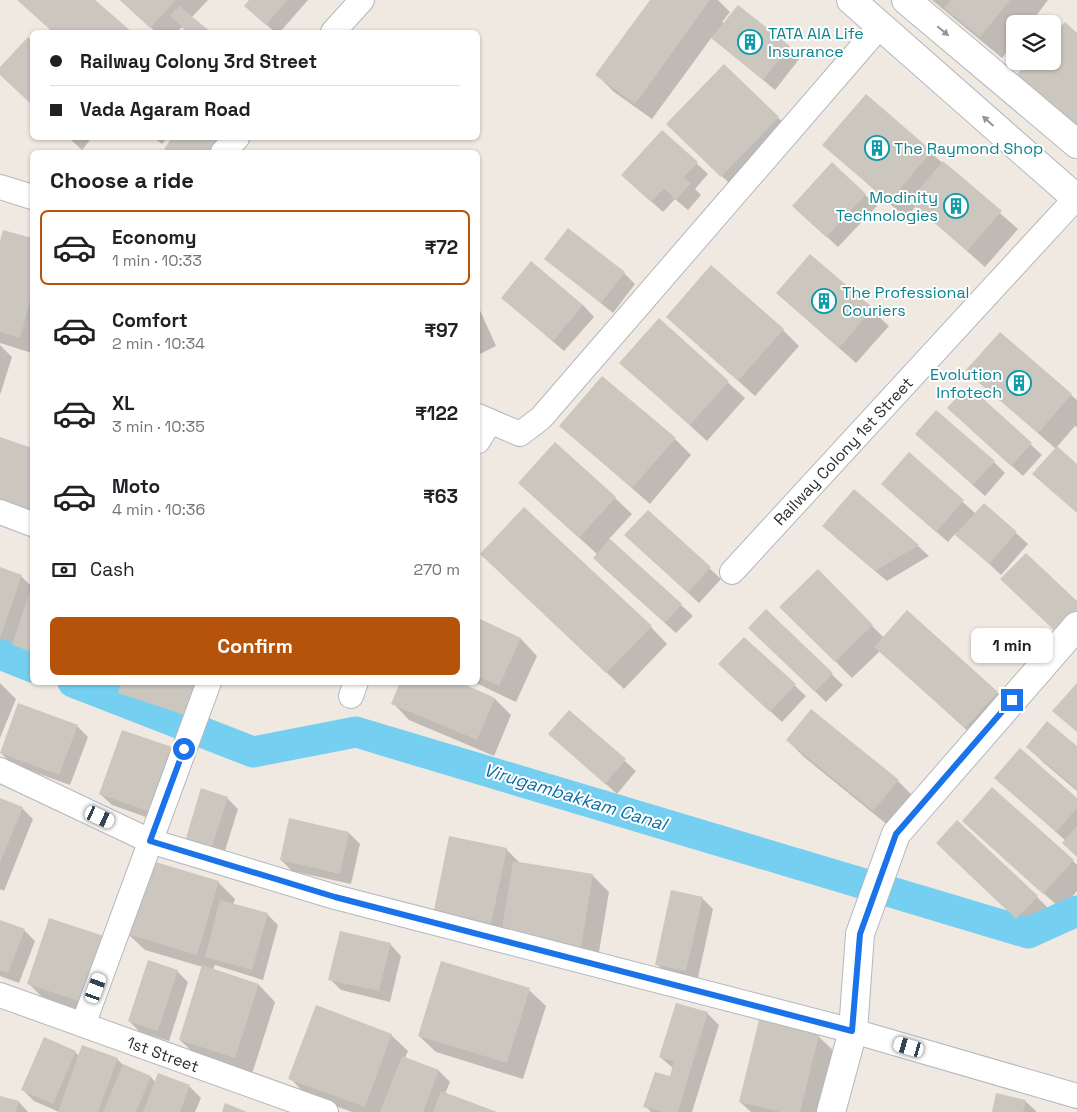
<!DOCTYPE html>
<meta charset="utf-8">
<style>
body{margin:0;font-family:"Space Grotesk",sans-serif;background:#f6f6f6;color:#202124;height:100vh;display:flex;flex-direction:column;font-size:19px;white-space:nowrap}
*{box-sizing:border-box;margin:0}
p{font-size:16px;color:#757577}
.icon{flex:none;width:28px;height:28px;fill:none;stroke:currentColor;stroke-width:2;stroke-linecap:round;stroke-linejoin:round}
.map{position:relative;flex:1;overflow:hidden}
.side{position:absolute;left:30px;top:150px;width:450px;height:535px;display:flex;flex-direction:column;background:#fff;border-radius:8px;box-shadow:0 1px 4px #0004}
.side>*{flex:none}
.guide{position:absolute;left:30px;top:30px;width:450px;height:110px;border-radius:8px;box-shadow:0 1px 4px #0004;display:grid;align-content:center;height:110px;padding:0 20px;background:#fff}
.buttons{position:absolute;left:1006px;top:15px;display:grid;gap:10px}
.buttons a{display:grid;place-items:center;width:55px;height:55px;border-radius:8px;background:#fff;box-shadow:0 1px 4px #0004;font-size:25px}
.end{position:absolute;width:22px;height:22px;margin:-11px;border:6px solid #1a73e8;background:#fff;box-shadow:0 0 0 2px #fff}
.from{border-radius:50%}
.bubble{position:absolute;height:35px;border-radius:8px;background:#fff;box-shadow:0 1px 4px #0004;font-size:16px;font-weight:700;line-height:35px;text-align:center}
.car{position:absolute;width:15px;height:30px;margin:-15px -8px;border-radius:6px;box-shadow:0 0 4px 1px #0007;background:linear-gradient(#fff 24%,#345 0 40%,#fff 0 76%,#345 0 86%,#fff 0)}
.guide b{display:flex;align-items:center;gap:18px;height:48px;font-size:19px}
.guide b+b{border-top:1px solid #e0e0e0}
.guide i{width:12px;height:12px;background:#202124}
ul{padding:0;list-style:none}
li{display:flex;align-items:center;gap:15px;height:75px;margin:0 10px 8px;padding:0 10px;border:2px solid transparent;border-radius:8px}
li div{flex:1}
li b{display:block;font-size:19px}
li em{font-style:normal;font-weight:700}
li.current{border-color:#b45309}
li>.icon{width:45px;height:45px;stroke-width:1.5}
h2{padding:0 20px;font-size:22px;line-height:60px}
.pay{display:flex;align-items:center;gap:12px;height:55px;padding:0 20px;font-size:19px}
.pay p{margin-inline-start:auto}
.button{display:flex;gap:10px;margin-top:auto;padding:10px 20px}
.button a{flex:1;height:58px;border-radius:8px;background:#b45309;color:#fff;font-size:20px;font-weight:700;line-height:58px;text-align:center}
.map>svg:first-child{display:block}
.shadow{fill:#0003}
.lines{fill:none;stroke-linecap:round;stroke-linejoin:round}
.canal{stroke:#75cff0;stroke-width:31}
.building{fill:#cbc7bf}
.street-casing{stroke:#b4b7c1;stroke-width:26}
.secondary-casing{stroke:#b4b7c1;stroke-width:30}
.street{stroke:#fff;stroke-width:24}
.secondary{stroke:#fff;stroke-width:28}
.oneway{fill:#969696}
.route{stroke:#1a73e8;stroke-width:6}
.labels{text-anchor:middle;stroke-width:4;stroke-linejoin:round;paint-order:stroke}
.culture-label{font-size:16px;fill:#0d838f;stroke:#fff;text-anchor:start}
.street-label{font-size:16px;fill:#2e2e2e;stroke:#fff}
.water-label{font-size:18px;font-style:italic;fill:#0d6fa3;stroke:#fff}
</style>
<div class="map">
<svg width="1077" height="1112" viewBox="0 0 1077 1112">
<rect width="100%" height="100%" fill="#efe9e1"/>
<path class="shadow" d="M18 0H93L130 32H53Z
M120 0H208L191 18 209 32H183L185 30 182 27 177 32H156Z
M251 0H308L280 32H275L257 17Z
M652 0H718L730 12 722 22 724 23 738 6 800 58 775 90 712 37 652 119 614 92 597 75Z
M932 0H1048L1030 24H1015V42L1002 58Z
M28 39 32 43V104L0 73V69Z
M724 66 795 134 739 192 684 141Z
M866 96 1018 229 985 267 916 206 906 218 824 145Z
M662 131 708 174 695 189 701 195 688 210 675 199 663 212 634 186Z
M69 138H87L90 140 82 150Z
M154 138H167L162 144Z
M173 138H237L229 152H170L166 149Z
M832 164 877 206 838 247 805 217Z
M4 232 32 240V353L0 343V246Z
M810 256 889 326 856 363 777 293Z
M546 259 624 273 635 284 613 313Z
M502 298 583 305 594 317 564 351Z
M478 306 496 346 478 355Z
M667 317 783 330 799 346 755 396Z
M659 320 745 398 707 441 621 363Z
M0 345 12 357 0 395Z
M967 371 1071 395 1077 400V427L1075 426 1056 448 1077 465V513L1056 449Z
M968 387 1042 455 1023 476 948 408Z
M561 426 675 439 691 455 650 504Z
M916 434 994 462 1005 473 985 496Z
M0 438 32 450V530Z
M909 453 976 514 984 504 1028 544 1001 575 956 533 948 542 894 495Z
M520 483 615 498 632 514 609 539 693 616 676 633 605 569 594 558 598 555Z
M855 491 918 546 929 556 887 581 835 537Z
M648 512 721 579 699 603 637 546Z
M0 569 21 576 32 587V663L18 650 17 655 0 650Z
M498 570 651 627 667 644 624 689Z
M818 571 884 638 997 693 1014 709 982 744 880 651 852 678 781 607Z
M766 611 843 685 826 702 761 639Z
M478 619 521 639 537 656 516 702 474 682H478Z
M744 639 806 696 782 722 731 675Z
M64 682H218L202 731 136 710 118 691 115 700Z
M456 682 495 699 511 715 494 756 409 720 393 703Z
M0 683 16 699 0 738Z
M569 712 636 771 617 794 550 734Z
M77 726 88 737 70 785 12 764 1 753Z
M787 740 898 781 914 797 890 827 804 757Z
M1027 747H1077V791L1044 763Z
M171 748 182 759 160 822 112 805 100 794Z
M996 778 1077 800V857L1066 841Z
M227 798 238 809 223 857 199 849 187 838Z
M0 799 22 808 33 819 4 891 0 889Z
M964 821 1073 861 1077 865V891L1061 909Z
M349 833 360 844 351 884 292 871 281 860Z
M506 849 521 864 592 875 609 892 597 964 450 936Z
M948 854 1037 897 1048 908 1028 929Z
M218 882 235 899 233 905 267 914 278 925 263 980 215 965 213 970 259 985 275 1002 252 1074 197 1056 180 1040 203 967 145 950 128 934Z
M702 898 713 909 697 982 668 976 657 964Z
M0 921 24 930 35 941 19 983 0 976Z
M390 944 401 956 390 1002 341 990 330 979Z
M120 954 99 1017 45 1000 28 983Z
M177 971 188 982 169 1041 140 1032 129 1021Z
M529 990 546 1006 523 1079 436 1052 419 1036Z
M676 1004 708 1014 719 1025 692 1112H651L645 1106 671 1078 673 1068 660 1057Z
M391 1035 408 1051 405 1058 439 1071 450 1082 445 1094 494 1112H352L306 1095 290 1078Z
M818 1036 835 1052 820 1112H751L740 1102Z
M75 1052 79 1056 117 1059 124 1066 151 1077 155 1082 158 1074 190 1087 201 1098 195 1112H59L34 1101 23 1090Z
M0 1097 19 1102 28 1112H0Z
M1025 1101 1037 1112H993Z"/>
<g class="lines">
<path class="canal" d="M0 654 32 667
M73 682 253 752 356 732 1028 933 1077 911"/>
</g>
<path class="building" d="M17 0H95L132 32H53Z
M120 0H176L150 28Z
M249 0H287L266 25 244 6Z
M650 0H710L635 104 595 75Z
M951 0H1010L980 37 944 8Z
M738 5 790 46 763 80 711 38Z
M179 6 211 32H182L185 29 170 16Z
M1065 22 1077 33V136L1014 78 1029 61H1052V35Z
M28 37 32 41V105L0 75V67Z
M724 64 779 117 721 177 666 124Z
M866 94 932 151 889 202 822 145Z
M662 130 698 162 684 177 691 183 676 200 664 188 651 202 621 175Z
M172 138H221L211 152H170L164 149Z
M943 161 1002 211 967 251 909 201Z
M832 162 866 194 826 237 792 206Z
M568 228 625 272 601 303 544 259Z
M3 230 32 238V294L20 338 0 332V241Z
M810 254 873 308 839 348 776 293Z
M531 261 583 305 553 341 501 298Z
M711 265 784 329 738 381 666 317Z
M659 318 729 381 690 425 619 363Z
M1000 332 1072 394 1038 433 965 371Z
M602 376 676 438 632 488 559 426Z
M968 385 1032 443 1011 466 947 408Z
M936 410 995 461 973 485 915 434Z
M0 437 32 448V520L0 509Z
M555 442 616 497 579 538 518 483Z
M1057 446 1077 464V513L1032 474Z
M909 452 964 500 936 532 881 484Z
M854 489 919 545 875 571 822 526Z
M984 503 1017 532 989 564 955 535Z
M524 507 652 626 606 673 480 554Z
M648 510 711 567 688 593 624 535Z
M610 539 682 604 665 623 593 558Z
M1026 553 1077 601V610L1056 632 1000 579Z
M0 567 22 575 0 638Z
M818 569 873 625 835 662 779 607Z
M32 585V652L12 645Z
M766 609 833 673 815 692 748 628Z
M907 610 998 692 965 728 874 647Z
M478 618 521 638 499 686 478 676Z
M744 637 796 684 770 712 718 664Z
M121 682H196L185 715 118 693Z
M400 682H459L495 698 477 740 391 704Z
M1077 683V732L1052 711Z
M18 703 78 725 59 775 0 753Z
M811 709 899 780 873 811 786 740Z
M569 710 626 759 605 784 548 734Z
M1047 721 1077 746V789L1026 747Z
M122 730 172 747 148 811 99 794Z
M1020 748 1077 798V808L1056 832 994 778Z
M992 787 1074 860 1043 894 962 821Z
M201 788 228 797 212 847 186 838Z
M0 798 23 807 0 863Z
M289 818 349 832 340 874 280 860Z
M957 820 1038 896 1016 919 936 843Z
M1077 826V857L1062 843Z
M449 836 507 848 491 924 470 920H432Z
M149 860 219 881 197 955 127 934Z
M513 861 593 874 581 948 501 935Z
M671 890 703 897 686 971 655 965Z
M220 900 268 913 252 970 205 957Z
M49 918 104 936 82 1002 27 984Z
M0 920 25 929 8 973 0 970Z
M340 931 391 943 379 991 328 980Z
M148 960 178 970 158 1031 128 1021Z
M441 961 530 988 507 1063 418 1036Z
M202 965 259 984 235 1058 179 1040Z
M676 1003 708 1012 678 1112H662L643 1107 655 1072 670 1076 674 1061 659 1057Z
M316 1005 392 1034 365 1107 288 1079Z
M759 1020 819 1035 800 1112H781L739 1102Z
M44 1037 76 1051 53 1104 21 1090Z
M82 1045 118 1058 98 1112H58Z
M402 1056 439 1070 423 1112H380Z
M123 1064 151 1076 136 1112H103Z
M158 1073 190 1085 180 1112H143Z
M441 1091 497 1112H433Z
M996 1093 1026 1100 1023 1112H992Z
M0 1096 19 1101 16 1112H0Z
M225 1103 247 1112H222Z"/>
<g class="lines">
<defs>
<path id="street" d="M333 32 362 0
M223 152 237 138
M0 187 32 197
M478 416 520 434 541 418 881 25
M478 441 490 421
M0 512 32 524
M732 572 1076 198
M351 696 356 682
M0 770 150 841 335 897 853 1031 1077 1096
M0 995 326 1112
M83 1025 209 682"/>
<path id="secondary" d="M851 0 1077 199
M906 0 1077 144
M831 1112 853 1031 860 934 896 834 1077 626"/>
</defs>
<use href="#street" class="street-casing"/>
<use href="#secondary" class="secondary-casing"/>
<use href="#street" class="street"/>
<use href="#secondary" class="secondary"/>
</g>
<defs><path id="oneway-solid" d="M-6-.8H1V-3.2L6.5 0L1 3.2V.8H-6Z" transform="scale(1.25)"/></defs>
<g class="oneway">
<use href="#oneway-solid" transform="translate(943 31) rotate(40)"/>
<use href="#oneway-solid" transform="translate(988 121) rotate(-138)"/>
</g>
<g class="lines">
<path class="route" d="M184 749 150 841 335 897 852 1031 860 934 896 834 1012 700"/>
</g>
<defs>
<symbol id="building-ring" viewBox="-11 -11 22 22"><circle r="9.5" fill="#fff" stroke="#0f9aa8" stroke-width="1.5"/><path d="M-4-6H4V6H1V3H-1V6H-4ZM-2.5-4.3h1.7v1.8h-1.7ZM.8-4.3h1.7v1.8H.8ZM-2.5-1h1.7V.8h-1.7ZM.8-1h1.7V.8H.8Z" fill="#0f9aa8"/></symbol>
</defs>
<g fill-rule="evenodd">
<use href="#building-ring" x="736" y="28" width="28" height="28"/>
<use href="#building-ring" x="863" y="134" width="28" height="28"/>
<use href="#building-ring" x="942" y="192" width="28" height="28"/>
<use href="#building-ring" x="810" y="287" width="28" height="28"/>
<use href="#building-ring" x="1005" y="369" width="28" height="28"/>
</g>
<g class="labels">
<g class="culture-label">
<text x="768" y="39">TATA AIA Life<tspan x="768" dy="18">Insurance</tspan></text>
<text x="894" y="154">The Raymond Shop</text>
<text x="938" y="203" text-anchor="end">Modinity<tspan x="938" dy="18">Technologies</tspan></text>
<text x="842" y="298">The Professional<tspan x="842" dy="18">Couriers</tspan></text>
<text x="1002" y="380" text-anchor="end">Evolution<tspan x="1002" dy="18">Infotech</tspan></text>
</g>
<g class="street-label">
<text transform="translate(843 451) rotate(-47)" y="6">Railway Colony 1st Street</text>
<text transform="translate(163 1054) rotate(20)" y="6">1st Street</text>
</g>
<g class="water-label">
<text transform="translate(575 797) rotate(17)" y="6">Virugambakkam Canal</text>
</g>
</g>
</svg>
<div class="buttons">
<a><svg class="icon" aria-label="layers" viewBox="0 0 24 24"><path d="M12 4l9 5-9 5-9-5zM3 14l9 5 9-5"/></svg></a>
</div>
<i class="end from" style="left:184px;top:749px"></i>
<i class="end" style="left:1012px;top:700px"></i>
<div class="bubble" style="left:971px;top:628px;width:82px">1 min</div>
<i class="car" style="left:100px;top:817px;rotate:115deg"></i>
<i class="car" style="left:96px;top:988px;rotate:20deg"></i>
<i class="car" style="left:909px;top:1047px;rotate:286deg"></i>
<div class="guide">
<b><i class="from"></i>Railway Colony 3rd Street</b>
<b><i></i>Vada Agaram Road</b>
</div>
<section class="side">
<h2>Choose a ride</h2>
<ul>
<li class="current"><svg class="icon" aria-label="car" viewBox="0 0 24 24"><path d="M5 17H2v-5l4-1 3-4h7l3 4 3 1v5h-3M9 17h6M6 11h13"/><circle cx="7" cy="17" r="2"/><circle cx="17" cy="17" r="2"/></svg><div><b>Economy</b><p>1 min · 10:33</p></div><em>₹72</em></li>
<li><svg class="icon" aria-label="car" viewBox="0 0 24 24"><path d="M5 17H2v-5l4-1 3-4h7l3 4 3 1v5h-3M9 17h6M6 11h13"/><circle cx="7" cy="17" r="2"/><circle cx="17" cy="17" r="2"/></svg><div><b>Comfort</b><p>2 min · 10:34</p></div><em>₹97</em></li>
<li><svg class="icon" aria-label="car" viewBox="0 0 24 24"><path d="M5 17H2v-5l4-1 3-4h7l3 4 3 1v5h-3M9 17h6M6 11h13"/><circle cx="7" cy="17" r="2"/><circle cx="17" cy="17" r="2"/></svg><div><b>XL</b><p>3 min · 10:35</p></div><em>₹122</em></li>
<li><svg class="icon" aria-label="car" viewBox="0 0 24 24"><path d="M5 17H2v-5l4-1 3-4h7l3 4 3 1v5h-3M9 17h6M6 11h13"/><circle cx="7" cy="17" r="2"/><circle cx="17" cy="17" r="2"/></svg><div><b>Moto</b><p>4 min · 10:36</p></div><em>₹63</em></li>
</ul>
<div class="pay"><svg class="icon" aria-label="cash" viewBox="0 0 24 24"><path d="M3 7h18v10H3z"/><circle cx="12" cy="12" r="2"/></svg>Cash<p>270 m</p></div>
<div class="button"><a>Confirm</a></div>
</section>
</div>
